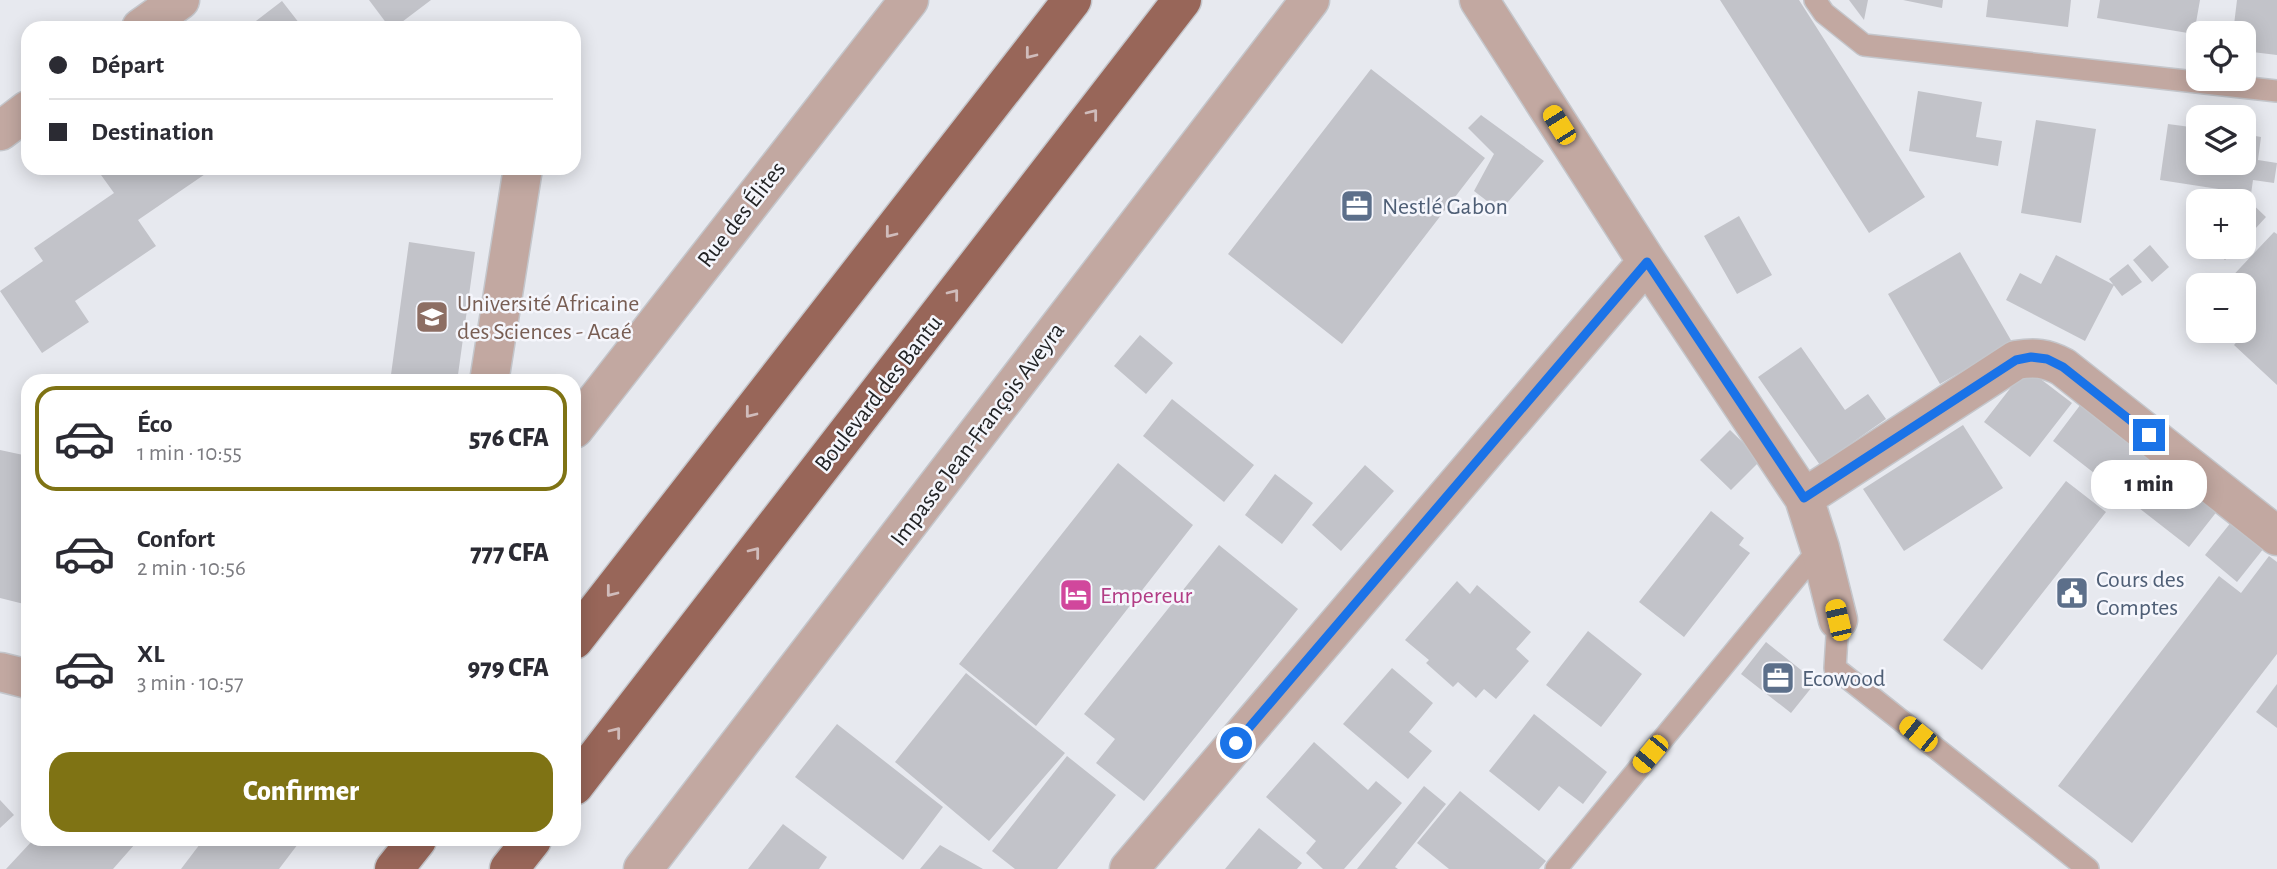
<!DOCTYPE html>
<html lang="fr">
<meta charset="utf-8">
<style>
body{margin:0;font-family:"Alegreya Sans",sans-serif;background:#f2f2f3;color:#2b2b33;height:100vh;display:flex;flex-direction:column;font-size:26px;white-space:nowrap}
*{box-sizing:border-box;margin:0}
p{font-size:23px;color:#7c7c81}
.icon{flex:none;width:38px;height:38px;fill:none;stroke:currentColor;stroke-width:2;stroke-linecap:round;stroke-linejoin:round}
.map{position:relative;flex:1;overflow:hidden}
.drawer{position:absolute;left:21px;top:374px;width:560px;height:472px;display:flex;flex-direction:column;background:#fff;border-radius:21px;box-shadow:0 4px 18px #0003}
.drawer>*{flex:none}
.guide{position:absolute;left:21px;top:21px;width:560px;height:154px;border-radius:21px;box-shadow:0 4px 18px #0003;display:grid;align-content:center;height:154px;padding:0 28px;background:#fff}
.buttons{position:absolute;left:2186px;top:21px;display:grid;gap:14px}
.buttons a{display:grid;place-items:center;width:70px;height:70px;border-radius:14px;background:#fff;box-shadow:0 4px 18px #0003;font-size:35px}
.end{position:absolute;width:32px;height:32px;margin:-16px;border:9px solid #1a73e8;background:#fff;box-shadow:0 0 0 4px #fff}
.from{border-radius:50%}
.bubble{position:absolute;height:49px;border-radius:21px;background:#fff;box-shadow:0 4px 18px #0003;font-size:23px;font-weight:800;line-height:49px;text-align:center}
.car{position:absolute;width:21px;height:42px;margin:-21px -10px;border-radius:9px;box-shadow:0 0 5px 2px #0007;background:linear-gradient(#f5c518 24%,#345 0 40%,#f5c518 0 76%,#345 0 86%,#f5c518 0)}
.guide b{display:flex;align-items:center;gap:24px;height:66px;font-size:26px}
.guide b+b{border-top:2px solid #e1e1e2}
.guide i{width:18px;height:18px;background:#2b2b33}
ul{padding:12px 0 0;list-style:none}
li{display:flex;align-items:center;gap:21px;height:105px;margin:0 14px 10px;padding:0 14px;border:4px solid transparent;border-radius:21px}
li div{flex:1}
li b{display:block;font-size:26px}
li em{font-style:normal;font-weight:800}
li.on{border-color:#7f7314}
li>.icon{width:63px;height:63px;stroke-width:1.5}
.button{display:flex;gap:14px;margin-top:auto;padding:14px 28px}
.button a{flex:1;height:80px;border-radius:21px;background:#7f7314;color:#fff;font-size:28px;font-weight:800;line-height:80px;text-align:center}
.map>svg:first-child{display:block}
.building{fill:#c2c3c9}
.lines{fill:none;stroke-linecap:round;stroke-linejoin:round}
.service-casing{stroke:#c4c6cb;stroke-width:24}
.minor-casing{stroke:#c4c6cb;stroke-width:41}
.trunk-casing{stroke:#c4c6cb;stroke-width:41}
.service{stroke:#c2a8a1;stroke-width:21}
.minor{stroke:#c2a8a1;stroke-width:38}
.trunk{stroke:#986659;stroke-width:38}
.oneway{stroke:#d0bcbb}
.route{stroke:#1a73e8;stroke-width:9}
.labels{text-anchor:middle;stroke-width:5;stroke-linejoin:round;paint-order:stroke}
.service-label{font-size:24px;fill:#4e5e75;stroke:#f5f6fc;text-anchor:start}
.street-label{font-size:24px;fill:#232426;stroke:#f5f6fc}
.education-label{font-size:24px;fill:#785e54;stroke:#f5f6fc;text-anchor:start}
.hotel-label{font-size:24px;fill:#b23c85;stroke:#f5f6fc;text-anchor:start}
</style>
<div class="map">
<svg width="2277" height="869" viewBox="0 0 2277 869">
<rect width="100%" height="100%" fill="#e7e9ef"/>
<path class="building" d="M369 0H431L394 28H390Z
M1720 0H1799L1925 197 1869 233Z
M1849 0H1868L1864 20Z
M1903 0H1943L1942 8Z
M1988 0H2071L2068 27 1986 17Z
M2100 0H2200L2194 34 2097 18Z
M2237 0H2277V55L2244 51V33H2233Z
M282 1 303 28H247Z
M1371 69 1485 158 1342 344 1228 254Z
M1918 91 1982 102 1976 137 2002 141 1998 166 1909 151Z
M1481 115 1544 161 1500 211 1474 191 1494 154 1468 128Z
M2036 120 2096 129 2081 223 2021 213Z
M2168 124 2198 128V163H2244V134L2261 137 2258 160 2277 163 2274 183 2253 180 2251 194 2160 180Z
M96 168H214L138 220 156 246 75 301 89 322 42 353 0 291 43 261 34 248 114 193Z
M2244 196 2266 217 2244 241V201H2239Z
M1739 216 1772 275 1737 294 1704 236Z
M2274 232 2277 234V385L2234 345 2250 327 2244 321V285H2224Z
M409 242 475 252 457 382H390Z
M2150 245 2169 267 2152 282 2133 260Z
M2212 247H2238L2225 260Z
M1960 252 2012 342 1940 384 1888 294Z
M2056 255 2114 285 2085 341 2006 300 2020 273 2041 284Z
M2128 264 2142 282 2122 296 2109 279Z
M1140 335 1173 363 1146 394 1114 366Z
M1801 347 1845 410 1868 394 1886 419 1820 465 1758 377Z
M2026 368 2072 403 2030 457 1984 422Z
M1172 399 1254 465 1224 502 1143 436Z
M2081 404 2218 510 2189 547 2053 441Z
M1963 425 2003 488 1904 551 1863 489Z
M1730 430 1761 460 1731 490 1700 460Z
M0 450 28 456V605L0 598Z
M1118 463 1193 525 1036 726 959 664Z
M1365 465 1394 491 1341 551 1312 525Z
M1275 474 1313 503 1282 544 1245 515Z
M2066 481 2106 512 1982 670 1943 640Z
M1711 511 1744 538 1739 545 1750 553 1684 637 1639 602Z
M2232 521 2264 548 2237 582 2205 555Z
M1219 545 1298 609 1144 801 1096 763 1115 739 1084 714Z
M2269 556 2277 562V654L2132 843 2058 786 2219 576 2241 593Z
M1457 581 1470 594 1477 585 1531 632 1516 649 1529 661 1496 699 1484 689 1476 698 1458 682 1453 687 1426 663 1429 660 1405 640Z
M1588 631 1642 674 1601 727 1546 685Z
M1766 642 1816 682 1791 713 1741 674Z
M1392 668 1433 703 1409 732 1432 751 1408 779 1343 724Z
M966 673 1065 753 989 841 895 762Z
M2277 684V728L2256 712Z
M1534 714 1607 772 1583 804 1559 786 1539 811 1489 771Z
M837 724 943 807 903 860 795 777Z
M1314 742 1368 790 1376 781 1402 803 1344 869H1323L1306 853 1316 841 1266 797Z
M1067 756 1116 795 1057 869H1015L992 851Z
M1424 786 1446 804 1395 867 1398 869H1357Z
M1460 791 1546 861 1539 869H1449L1417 843Z
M0 800 14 815 0 828Z
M783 824 827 857 819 869H748Z
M1259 828 1302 863 1297 869H1225Z
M33 840H131L135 844 113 869H6Z
M203 840H301L279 869H181Z
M940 845 983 869H920Z"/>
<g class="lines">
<defs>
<path id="service" d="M1815 0 1824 13 1864 45 2277 91
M1838 620 1835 668 2088 869
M1556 869 1820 548"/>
<path id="minor" d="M1479 0 1647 262 1804 498 1820 548 1838 620
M141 28 180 0
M0 131 28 110
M489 382 523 168
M574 429 909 0
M1804 498 2016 360C2035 357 2046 358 2063 367L2277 536
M0 672 28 679
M643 869 1310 0
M1129 869 1647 262"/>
<path id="trunk" d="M574 640 1072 0
M574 786 1182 0
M394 869 417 840
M509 869 532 840"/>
</defs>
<use href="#service" class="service-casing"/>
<use href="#minor" class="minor-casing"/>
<use href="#trunk" class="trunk-casing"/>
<use href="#service" class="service"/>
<use href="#minor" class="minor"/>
<use href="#trunk" class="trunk"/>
</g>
<defs><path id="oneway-chevron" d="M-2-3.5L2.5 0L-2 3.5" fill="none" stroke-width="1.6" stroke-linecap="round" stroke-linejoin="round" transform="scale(1.75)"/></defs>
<g class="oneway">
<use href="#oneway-chevron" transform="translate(1030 54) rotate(128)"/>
<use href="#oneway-chevron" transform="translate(1093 114) rotate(-52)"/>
<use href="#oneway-chevron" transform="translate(890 233) rotate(128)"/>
<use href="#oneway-chevron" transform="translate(954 294) rotate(-52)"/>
<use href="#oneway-chevron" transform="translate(750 413) rotate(128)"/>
<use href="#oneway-chevron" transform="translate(755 552) rotate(-52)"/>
<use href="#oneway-chevron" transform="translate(611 592) rotate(128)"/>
<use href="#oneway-chevron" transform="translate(616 732) rotate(-52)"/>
</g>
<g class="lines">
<path class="route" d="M1236 743 1647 262 1804 498 2016 360 2031 357 2047 359 2063 367 2149 435"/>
</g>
<defs>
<symbol id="office-square" viewBox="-11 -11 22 22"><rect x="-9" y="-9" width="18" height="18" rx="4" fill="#5c6f8a" stroke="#f5f6fc"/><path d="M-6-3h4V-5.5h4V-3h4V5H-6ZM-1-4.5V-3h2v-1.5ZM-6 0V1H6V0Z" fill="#fff"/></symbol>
<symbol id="university-square" viewBox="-11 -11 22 22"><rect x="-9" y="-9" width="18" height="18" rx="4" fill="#8d6e63" stroke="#f5f6fc"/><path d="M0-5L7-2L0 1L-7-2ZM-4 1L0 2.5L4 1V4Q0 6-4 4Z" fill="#fff"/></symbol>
<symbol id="civic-square" viewBox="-11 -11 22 22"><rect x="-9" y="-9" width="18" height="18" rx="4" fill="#5c6f8a" stroke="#f5f6fc"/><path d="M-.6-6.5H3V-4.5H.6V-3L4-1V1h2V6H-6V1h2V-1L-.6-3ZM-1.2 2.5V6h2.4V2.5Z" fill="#fff"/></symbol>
<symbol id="hotel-square" viewBox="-11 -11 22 22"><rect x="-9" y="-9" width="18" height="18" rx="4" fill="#d1479c" stroke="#f5f6fc"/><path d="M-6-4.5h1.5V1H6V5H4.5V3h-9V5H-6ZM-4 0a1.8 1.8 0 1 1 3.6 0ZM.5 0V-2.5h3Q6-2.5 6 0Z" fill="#fff"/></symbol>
</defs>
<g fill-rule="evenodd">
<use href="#office-square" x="1338" y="187" width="38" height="38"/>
<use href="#university-square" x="413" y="298" width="38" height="38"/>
<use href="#civic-square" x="2053" y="574" width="38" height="38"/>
<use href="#hotel-square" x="1057" y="576" width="38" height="38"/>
<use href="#office-square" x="1759" y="659" width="38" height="38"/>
</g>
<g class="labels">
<g class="service-label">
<text x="1382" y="214">Nestlé Gabon</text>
<text x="2096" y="587">Cours des<tspan x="2096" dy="28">Comptes</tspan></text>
<text x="1802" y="686">Ecowood</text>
</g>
<g class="street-label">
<text transform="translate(741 214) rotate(-52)" y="8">Rue des Élites</text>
<text transform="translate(878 393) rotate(-52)" y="8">Boulevard des Bantu</text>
<text transform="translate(977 434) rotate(-53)" y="8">Impasse Jean-François Aveyra</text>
</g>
<g class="education-label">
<text x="457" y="311">Université Africaine<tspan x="457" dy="28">des Sciences - Acaé</tspan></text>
</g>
<g class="hotel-label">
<text x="1100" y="603">Empereur</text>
</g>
</g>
</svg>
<div class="buttons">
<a><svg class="icon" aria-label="locate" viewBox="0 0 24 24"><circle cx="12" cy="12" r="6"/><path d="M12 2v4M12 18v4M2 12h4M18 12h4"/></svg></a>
<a><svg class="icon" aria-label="layers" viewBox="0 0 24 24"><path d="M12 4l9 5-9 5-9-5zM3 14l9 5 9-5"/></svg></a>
<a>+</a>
<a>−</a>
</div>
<i class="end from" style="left:1236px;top:743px"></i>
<i class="end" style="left:2149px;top:435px"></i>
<div class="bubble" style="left:2091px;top:460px;width:116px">1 min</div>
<i class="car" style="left:1559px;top:125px;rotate:328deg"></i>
<i class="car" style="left:1838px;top:620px;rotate:347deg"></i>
<i class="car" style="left:1918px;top:734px;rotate:309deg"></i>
<i class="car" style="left:1650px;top:754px;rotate:220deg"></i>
<div class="guide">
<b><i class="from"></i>Départ</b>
<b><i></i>Destination</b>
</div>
<section class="drawer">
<ul>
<li class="on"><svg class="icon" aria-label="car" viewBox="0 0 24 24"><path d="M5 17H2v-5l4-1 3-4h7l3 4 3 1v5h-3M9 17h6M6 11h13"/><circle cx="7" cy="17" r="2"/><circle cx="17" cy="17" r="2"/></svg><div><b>Éco</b><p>1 min · 10:55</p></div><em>576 CFA</em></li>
<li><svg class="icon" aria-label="car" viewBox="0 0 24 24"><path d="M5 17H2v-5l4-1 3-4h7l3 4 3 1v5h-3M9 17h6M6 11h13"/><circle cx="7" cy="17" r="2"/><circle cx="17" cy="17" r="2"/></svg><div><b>Confort</b><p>2 min · 10:56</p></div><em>777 CFA</em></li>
<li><svg class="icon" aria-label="car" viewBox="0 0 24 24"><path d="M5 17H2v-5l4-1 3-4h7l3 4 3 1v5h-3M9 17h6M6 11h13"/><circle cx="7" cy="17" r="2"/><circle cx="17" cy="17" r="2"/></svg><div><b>XL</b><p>3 min · 10:57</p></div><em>979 CFA</em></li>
</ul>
<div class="button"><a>Confirmer</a></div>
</section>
</div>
